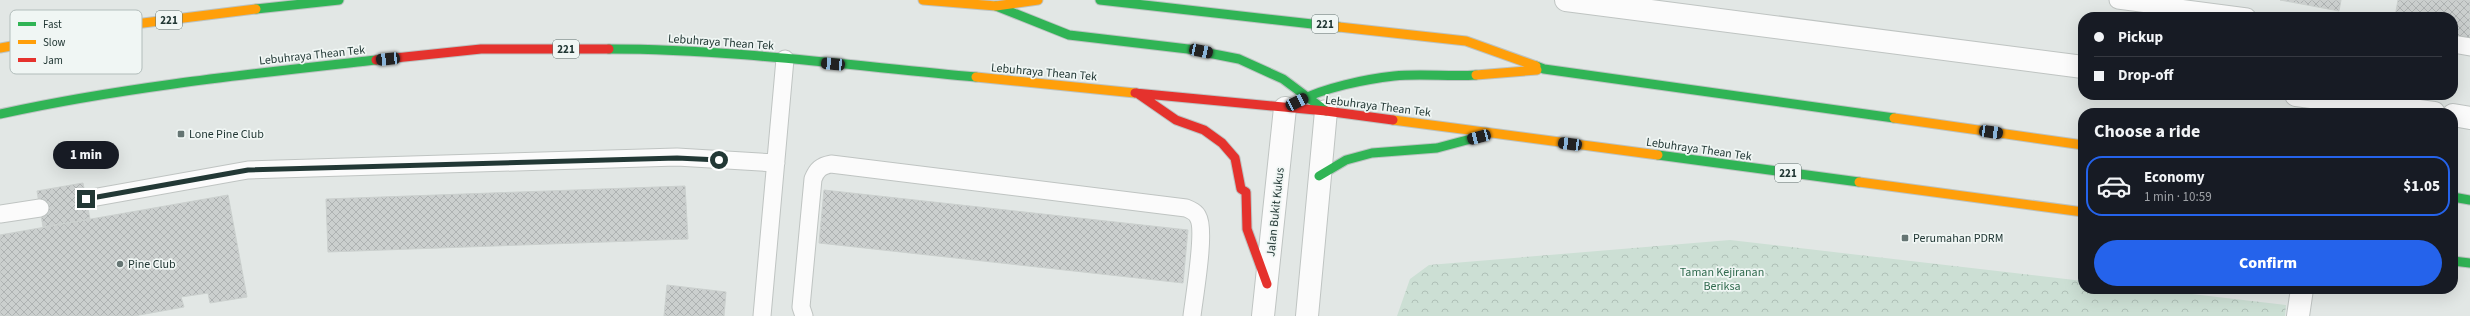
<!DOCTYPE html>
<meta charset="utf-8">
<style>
body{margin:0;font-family:"Source Sans 3",sans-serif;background:#20242c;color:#f1f3f6;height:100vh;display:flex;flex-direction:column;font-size:15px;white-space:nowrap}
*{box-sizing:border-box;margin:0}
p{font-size:13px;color:#9ea1a6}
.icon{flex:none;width:22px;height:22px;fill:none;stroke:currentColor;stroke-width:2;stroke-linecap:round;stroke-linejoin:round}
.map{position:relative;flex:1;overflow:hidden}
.side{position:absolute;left:2078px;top:108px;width:380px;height:186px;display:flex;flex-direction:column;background:#171b24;border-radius:16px;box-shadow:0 4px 16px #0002}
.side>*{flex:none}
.banner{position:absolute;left:2078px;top:12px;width:380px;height:88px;border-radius:16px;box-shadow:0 4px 16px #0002;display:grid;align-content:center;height:88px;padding:0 16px;background:#171b24}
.end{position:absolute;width:18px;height:18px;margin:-9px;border:5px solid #223835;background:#fff;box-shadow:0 0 0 2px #fff}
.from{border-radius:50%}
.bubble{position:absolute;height:28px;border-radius:14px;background:#171b24;box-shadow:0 4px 16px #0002;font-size:13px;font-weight:800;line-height:28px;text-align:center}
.car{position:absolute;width:12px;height:24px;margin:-12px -6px;border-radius:5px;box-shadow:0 0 3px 1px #0007;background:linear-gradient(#222 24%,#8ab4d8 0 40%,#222 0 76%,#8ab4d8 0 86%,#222 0)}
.banner b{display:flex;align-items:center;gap:14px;height:38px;font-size:15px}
.banner b+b{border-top:1px solid #363941}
.banner i{width:10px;height:10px;background:#f1f3f6}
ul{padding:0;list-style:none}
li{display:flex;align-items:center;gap:12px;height:60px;margin:0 8px 6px;padding:0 8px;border:2px solid transparent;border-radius:16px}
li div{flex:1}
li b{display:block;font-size:15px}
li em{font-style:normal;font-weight:800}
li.selected{border-color:#2563eb}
li>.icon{width:36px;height:36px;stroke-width:1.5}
h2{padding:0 16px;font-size:18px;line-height:48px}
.action{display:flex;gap:8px;margin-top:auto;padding:8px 16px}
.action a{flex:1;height:46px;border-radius:24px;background:#2563eb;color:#fff;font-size:16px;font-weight:800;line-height:46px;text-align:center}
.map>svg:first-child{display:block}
.park{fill:url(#park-crowns)}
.building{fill:url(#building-cross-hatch);stroke:#cbd0ce}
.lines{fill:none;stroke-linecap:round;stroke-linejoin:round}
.lane-casing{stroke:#bfc4c2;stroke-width:19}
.street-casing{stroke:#bfc4c2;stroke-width:24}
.fast-casing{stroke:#bcc3c2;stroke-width:11}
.slow-casing{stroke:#bcc3c2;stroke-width:11}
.jam-casing{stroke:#bcc3c2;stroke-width:11}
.lane{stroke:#fbfbfb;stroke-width:17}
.street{stroke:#fbfbfb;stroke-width:22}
.fast{stroke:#30b455;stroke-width:9}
.slow{stroke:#ff9f0a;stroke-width:9}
.jam{stroke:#e5322d;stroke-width:9}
.route{stroke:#223835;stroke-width:5}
.poi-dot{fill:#657573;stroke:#f0f6f4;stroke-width:1.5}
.labels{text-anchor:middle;stroke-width:3.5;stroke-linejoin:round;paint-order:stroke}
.shield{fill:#f0f6f4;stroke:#60716e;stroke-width:1}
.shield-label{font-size:11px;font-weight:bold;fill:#223835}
.street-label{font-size:12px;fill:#223835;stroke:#f0f6f4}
.poi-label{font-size:12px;fill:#223835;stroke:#f0f6f4;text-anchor:start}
.park-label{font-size:12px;fill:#306a4e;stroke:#f0f6f4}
.key{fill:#f0f6f4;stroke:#b2bdbb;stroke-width:1}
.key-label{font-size:11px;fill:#223835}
</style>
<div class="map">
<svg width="2470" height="316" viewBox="0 0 2470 316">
<defs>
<pattern id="park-crowns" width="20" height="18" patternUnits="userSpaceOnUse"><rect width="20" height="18" fill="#ccdfd4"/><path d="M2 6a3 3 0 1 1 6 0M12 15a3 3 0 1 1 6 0" fill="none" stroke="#afc0b7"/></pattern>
<pattern id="building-cross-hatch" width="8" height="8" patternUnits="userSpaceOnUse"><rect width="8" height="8" fill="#cbcfce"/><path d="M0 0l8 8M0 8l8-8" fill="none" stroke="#aeb2b2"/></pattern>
</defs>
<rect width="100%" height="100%" fill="#e2e7e5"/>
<path class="park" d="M1730 240 2083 281V289H2149L2286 305 2285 316H1397L1410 279 1429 265Z"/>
<path class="building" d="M2280 0H2341L2339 11Z
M2398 0H2470V40L2453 38V17H2395Z
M83 183 90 219 43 227 37 191Z
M685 186 688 239 328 252 326 199Z
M824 190 1188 230 1183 283 819 243Z
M228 195 247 297 210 303 208 293 181 297 184 307 134 316H0V235Z
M667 285 726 292 724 316H664Z"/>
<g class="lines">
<defs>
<path id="lane" d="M2118 0 2247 17
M2453 44 2470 47
M86 199 248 170 677 157 776 163
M0 214 40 208
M762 316 785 59
M804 316 801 307 813 179C817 169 821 166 831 164L1186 208C1191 210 1196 212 1198 217 1206 230 1194 298 1192 316"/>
<path id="street" d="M1566 0 2083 67
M2296 95 2434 113
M2453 115 2470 118
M1263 316 1285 108
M1307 316 1326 111
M2298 316 2302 289"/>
<path id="fast" d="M1100 0 1339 27
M996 6 1069 35 1188 49 1239 59 1283 79 1326 111
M256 9 339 0
M609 49C731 49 854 66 976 77
M1536 66 1544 69 1894 118
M1299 101C1323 88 1366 79 1394 76 1421 73 1449 77 1476 75
M0 114C123 87 250 74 376 60
M1658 155 1859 182
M1319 176 1346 160 1372 153 1437 148 1482 136
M2453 197 2470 200
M2453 261 2470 263"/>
<path id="slow" d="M923 0 996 6 1038 0
M1339 27 1466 41 1536 66
M0 48 127 25 256 9
M1476 75 1537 70
M976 77 1135 93
M1894 118 2083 145
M1393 120 1658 155
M1859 182 2083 212"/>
<path id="jam" d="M376 60 481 49H609
M1135 93 1326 111 1393 120
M1137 93 1176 120 1204 130 1222 143 1235 158 1241 189 1246 192 1247 229 1267 284"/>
</defs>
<use href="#lane" class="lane-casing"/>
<use href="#street" class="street-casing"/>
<use href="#fast" class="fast-casing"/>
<use href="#slow" class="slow-casing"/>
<use href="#jam" class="jam-casing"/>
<use href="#lane" class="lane"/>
<use href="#street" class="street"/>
<use href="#fast" class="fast"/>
<use href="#slow" class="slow"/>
<use href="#jam" class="jam"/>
</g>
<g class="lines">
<path class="route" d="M86 199 248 170 677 158 719 160"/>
</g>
<g class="poi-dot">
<rect x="177" y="130" width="8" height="8" rx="2"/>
<rect x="1901" y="234" width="8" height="8" rx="2"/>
<circle cx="120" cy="264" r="4"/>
</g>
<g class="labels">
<g class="shield">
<rect x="156" y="11" width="26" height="18" rx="3"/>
<rect x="1312" y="15" width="26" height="18" rx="3"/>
<rect x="553" y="40" width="26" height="18" rx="3"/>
<rect x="1775" y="164" width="26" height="18" rx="3"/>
</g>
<g class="shield-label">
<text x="169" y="24">221</text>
<text x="1325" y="28">221</text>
<text x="566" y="53">221</text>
<text x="1788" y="177">221</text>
</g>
<g class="street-label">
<text transform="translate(721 42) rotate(4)" y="4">Lebuhraya Thean Tek</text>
<text transform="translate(312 55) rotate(-6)" y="4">Lebuhraya Thean Tek</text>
<text transform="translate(1044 72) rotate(5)" y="4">Lebuhraya Thean Tek</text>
<text transform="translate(1378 106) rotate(7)" y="4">Lebuhraya Thean Tek</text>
<text transform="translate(1699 149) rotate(8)" y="4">Lebuhraya Thean Tek</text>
<text transform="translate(1275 212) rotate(-84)" y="4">Jalan Bukit Kukus</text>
</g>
<g class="poi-label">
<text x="189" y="138">Lone Pine Club</text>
<text x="1913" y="242">Perumahan PDRM</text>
<text x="128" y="268">Pine Club</text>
</g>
<g class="park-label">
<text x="1722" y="276">Taman Kejiranan<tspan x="1722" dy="14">Beriksa</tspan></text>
</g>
</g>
<rect x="10" y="10" width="132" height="64" rx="6" class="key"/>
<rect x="18" y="22" width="18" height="4" fill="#30b455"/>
<rect x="18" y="40" width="18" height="4" fill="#ff9f0a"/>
<rect x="18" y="58" width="18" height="4" fill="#e5322d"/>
<g class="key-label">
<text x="43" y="28">Fast</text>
<text x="43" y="46">Slow</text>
<text x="43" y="64">Jam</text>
</g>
</svg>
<i class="end from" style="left:719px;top:160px"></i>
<i class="end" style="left:86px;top:199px"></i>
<div class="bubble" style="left:53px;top:141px;width:66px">1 min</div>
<i class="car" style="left:1201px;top:51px;rotate:102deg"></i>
<i class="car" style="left:388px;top:59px;rotate:264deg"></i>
<i class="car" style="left:833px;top:64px;rotate:275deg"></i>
<i class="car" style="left:1297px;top:102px;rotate:63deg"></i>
<i class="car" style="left:1991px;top:132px;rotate:98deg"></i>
<i class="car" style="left:1479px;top:137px;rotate:255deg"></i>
<i class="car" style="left:1570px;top:144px;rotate:277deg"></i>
<div class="banner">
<b><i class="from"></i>Pickup</b>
<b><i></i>Drop-off</b>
</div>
<section class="side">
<h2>Choose a ride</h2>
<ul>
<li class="selected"><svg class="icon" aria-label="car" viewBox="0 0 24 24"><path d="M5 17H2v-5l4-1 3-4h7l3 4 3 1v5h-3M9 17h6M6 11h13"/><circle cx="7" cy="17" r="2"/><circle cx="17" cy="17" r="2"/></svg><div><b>Economy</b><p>1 min · 10:59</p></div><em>$1.05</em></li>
</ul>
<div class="action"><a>Confirm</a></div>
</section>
</div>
